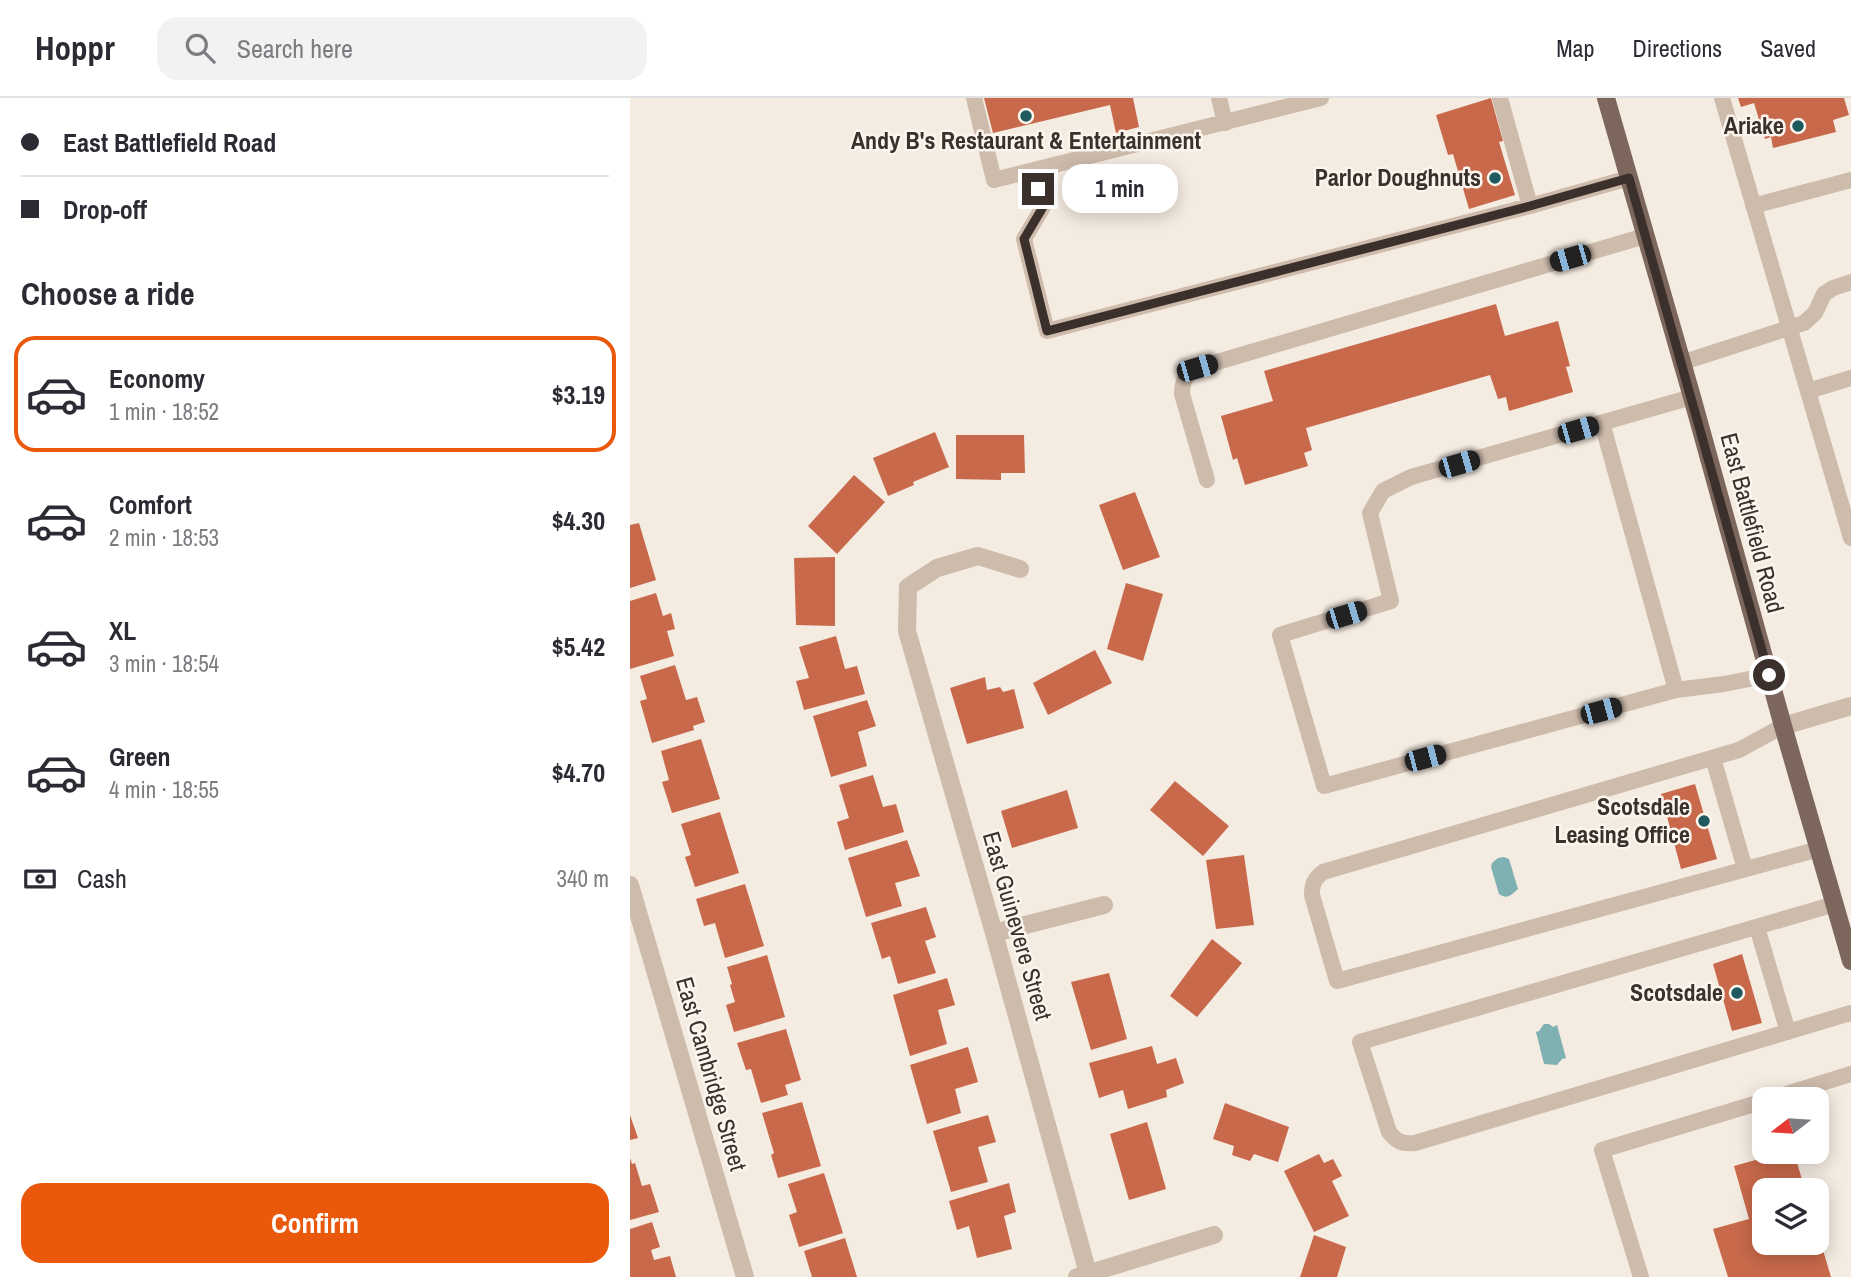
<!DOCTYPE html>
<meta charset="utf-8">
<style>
body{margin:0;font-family:"Archivo Narrow",sans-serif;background:#f2f2f3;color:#2b2b33;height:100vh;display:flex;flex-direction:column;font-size:26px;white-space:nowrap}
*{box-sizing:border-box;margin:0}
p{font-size:23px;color:#7c7c81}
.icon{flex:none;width:38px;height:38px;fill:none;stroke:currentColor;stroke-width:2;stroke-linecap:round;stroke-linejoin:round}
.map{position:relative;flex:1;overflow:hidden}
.drawer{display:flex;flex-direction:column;background:#fff;width:630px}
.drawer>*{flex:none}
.banner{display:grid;align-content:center;height:154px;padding:0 21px;background:#fff}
.needle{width:46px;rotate:253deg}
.tools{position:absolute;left:1122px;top:989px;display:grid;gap:14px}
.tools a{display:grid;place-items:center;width:77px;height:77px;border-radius:14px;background:#fff;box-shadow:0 4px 18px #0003;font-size:35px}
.end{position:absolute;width:32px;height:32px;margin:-16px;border:9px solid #3b302b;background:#fff;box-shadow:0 0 0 4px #fff}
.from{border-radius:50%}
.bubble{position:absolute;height:49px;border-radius:21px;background:#fff;box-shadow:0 4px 18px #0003;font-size:23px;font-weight:700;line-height:49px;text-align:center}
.car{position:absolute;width:21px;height:42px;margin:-21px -10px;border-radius:9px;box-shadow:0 0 5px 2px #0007;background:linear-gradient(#222 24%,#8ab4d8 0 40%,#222 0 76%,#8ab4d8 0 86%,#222 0)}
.banner b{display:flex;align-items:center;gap:24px;height:66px;font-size:26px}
.banner b+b{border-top:2px solid #e1e1e2}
.banner i{width:18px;height:18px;background:#2b2b33}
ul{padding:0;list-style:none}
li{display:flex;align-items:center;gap:21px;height:116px;margin:0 14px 10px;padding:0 7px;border:4px solid transparent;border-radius:21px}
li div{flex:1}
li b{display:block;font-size:26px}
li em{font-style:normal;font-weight:700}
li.active{border-color:#ea580c}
li>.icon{width:63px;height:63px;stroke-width:1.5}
h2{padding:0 21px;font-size:32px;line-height:84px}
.pay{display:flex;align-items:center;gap:18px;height:77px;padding:0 21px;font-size:26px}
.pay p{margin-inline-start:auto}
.primary-button{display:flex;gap:14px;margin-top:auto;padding:14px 21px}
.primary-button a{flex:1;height:80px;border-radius:21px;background:#ea580c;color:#fff;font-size:28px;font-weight:700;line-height:80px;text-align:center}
header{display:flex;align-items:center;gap:42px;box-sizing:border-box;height:98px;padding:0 35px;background:#fff;border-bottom:2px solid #e1e1e2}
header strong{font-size:33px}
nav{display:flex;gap:38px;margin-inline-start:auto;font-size:24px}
.search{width:490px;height:63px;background:#f2f2f3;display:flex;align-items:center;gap:18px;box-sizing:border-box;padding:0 24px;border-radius:21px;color:#7c7c81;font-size:26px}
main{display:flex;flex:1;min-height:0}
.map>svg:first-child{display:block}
.water{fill:#7fb0b2}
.building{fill:#c8694b}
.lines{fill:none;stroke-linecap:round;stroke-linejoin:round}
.service{stroke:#cdbbac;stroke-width:16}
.minor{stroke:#cdbbac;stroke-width:18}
.primary{stroke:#7d675c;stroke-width:18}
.route{stroke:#3b302b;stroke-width:9}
.poi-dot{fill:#1f5a5e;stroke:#fbf5ee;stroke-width:2.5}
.labels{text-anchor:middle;stroke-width:5;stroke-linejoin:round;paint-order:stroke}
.poi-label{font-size:24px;font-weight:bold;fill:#3b302b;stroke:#fbf5ee;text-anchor:end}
.street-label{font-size:24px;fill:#3b302b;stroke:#fbf5ee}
</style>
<header>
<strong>Hoppr</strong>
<div class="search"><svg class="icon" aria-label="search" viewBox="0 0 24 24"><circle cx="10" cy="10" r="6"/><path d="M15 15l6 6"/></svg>Search here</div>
<nav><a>Map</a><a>Directions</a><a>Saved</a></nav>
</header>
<main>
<section class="drawer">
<div class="banner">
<b><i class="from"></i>East Battlefield Road</b>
<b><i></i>Drop-off</b>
</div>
<h2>Choose a ride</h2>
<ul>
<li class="active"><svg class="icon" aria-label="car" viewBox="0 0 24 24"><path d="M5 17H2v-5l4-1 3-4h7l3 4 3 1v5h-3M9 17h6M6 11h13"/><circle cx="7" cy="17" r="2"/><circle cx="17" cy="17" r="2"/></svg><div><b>Economy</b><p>1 min · 18:52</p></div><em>$3.19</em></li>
<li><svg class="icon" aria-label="car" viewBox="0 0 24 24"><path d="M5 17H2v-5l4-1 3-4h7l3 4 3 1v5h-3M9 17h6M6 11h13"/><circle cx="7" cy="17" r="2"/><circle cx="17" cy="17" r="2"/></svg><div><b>Comfort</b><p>2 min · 18:53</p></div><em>$4.30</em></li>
<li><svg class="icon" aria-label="car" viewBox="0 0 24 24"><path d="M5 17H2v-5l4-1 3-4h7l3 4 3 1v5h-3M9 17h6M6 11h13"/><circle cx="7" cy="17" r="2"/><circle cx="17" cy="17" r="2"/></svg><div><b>XL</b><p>3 min · 18:54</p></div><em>$5.42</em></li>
<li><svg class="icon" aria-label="car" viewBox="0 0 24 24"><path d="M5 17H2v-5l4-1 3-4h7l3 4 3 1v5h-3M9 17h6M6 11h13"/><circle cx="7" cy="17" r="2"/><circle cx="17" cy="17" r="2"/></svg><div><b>Green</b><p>4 min · 18:55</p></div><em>$4.70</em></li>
</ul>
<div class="pay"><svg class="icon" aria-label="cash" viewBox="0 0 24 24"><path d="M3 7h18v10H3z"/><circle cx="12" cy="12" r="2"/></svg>Cash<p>340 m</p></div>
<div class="primary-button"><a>Confirm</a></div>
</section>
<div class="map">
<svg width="1221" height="1179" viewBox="0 0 1221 1179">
<rect width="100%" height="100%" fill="#f4ebe1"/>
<path class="water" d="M874 759 879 761 888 791C881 797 878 802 869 796L861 769 862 765 868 760Z
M914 926H919L923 929 927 927 936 960 932 961 927 967 914 966 906 934 909 933Z"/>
<path class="building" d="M354 0H503L509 29 486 35 480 7 363 35Z
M861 0 873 43 869 44 885 97 839 111 823 56 818 57 806 17Z
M1108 0H1214L1219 17 1203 22 1206 34 1143 50 1141 39 1135 41 1124 5 1111 9Z
M866 206 875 238 928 223 940 268 936 269 943 294 879 313 876 299 868 301 860 277 676 330 682 352 674 355 678 368 615 387 607 360 603 362 591 318 643 303 634 273Z
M305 334 319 369 283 384 284 387 258 398 243 360Z
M326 337H394L395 375H371V382L326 381Z
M224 377 255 404 207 456 178 428Z
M505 394 530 459 493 472 469 407Z
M9 425 26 482 0 490V427Z
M205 459V528L166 527 164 460Z
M496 485 533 496 513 563 477 551Z
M26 495 33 518 41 515 45 531 37 533 44 558 0 571V503Z
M206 538 215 571 227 568 235 596 174 612 166 583 179 580 169 549Z
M465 552 482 585 418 617 403 585Z
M45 567 56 602 67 599 75 624 63 628 64 632 22 645 10 603 17 601 10 578Z
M355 579 357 592 370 589 373 594 384 591 394 630 337 646 320 590Z
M237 602 246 628 228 634 237 668 201 679 183 618Z
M71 641 90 701 42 715 32 684 39 682 31 653Z
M243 677 253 709 266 706 274 734 215 752 207 724 219 720 209 687Z
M545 683 599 728 573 758 520 712Z
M1065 686 1087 761 1051 771 1031 696Z
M437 692 448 730 382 750 371 713Z
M90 714 109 775 65 789 55 759 61 757 51 726Z
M277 742 290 778 265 785 272 808 236 819 218 760Z
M614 757 624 827 586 831 576 762Z
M115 786 134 848 95 860 85 825 74 828 66 801Z
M296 809 306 839 295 843 306 875 268 886 260 858 252 861 241 825Z
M582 841 612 865 567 919 540 898Z
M1112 856 1132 925 1102 933 1083 866Z
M137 857 155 919 104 934 96 907 105 904 100 887 102 886 97 869Z
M479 875 497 941 461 952 441 884Z
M317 880 325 907 308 912 317 946 280 958 263 897Z
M156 931 171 982 155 987 158 997 131 1005 121 971 116 972 107 945Z
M522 948 527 966 546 960 554 985 536 992 537 999 498 1011 493 992 469 1000 459 965Z
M338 949 348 984 325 991 331 1015 297 1026 280 967Z
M172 1004 191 1068 148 1080 141 1057 144 1055 132 1015Z
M595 1005 659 1029 648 1064 624 1056 620 1063 602 1057 604 1048 583 1041Z
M0 1017 8 1040 0 1042Z
M358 1017 366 1044 348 1049 358 1084 321 1094 303 1033Z
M517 1024 536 1091 499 1102 480 1036Z
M1155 1054H1164L1175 1092H1134V1144H1186L1187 1132 1201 1179H1098L1083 1131 1119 1121 1104 1068Z
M689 1056 694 1065 703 1061 712 1078 702 1083 719 1118 684 1134 654 1073Z
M0 1060 2 1066 5 1065 12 1088 20 1086 29 1114 0 1122Z
M194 1075 213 1135 169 1149 159 1117 167 1114 158 1086Z
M379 1085 386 1114 374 1118 382 1151 347 1160 339 1128 327 1132 319 1103Z
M22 1124 30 1149 21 1152 24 1162 40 1158 46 1179H0V1131Z
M684 1137 716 1149 707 1179H670Z
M215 1140 227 1179H182L174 1153Z"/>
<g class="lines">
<path class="service" d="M344 0 364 82 691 0
M589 0 595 25
M870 0 900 108
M1092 0 1221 440
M402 73 413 109 394 141 417 233 900 108 999 80
M1123 108 1221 82
M1051 265 1174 225 1185 215 1194 196 1203 190 1221 184
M1178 293 1221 280
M1062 299 781 379 753 393 740 415 761 503 650 537 694 688 1046 592 1094 586 1139 577
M972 325 1046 592
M577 382 552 296C552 282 556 277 567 270L1015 138
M1153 628 1109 652 693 774C684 781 682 786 682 797L707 883 1189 751
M1083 660 1115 771
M1205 806 730 944 759 1034C767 1044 772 1046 785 1045L1221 915
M1127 829 1158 934
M1140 1001 1221 976
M1011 1179 972 1052 1134 1003"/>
<path class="minor" d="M390 471 348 458 307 470 278 489 277 533 364 835 459 1179
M1153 628 1221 608
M0 787 115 1179
M364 835 474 807
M447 1179 584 1137"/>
<path class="primary" d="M976 0 1062 299 1153 628 1221 863"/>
</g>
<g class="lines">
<path class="route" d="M408 91 413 109 394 141 417 233 900 108 999 80 1139 577"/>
</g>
<g class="poi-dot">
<circle cx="396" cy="18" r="7"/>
<circle cx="1168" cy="28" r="7"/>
<circle cx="865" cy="80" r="7"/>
<circle cx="1074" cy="723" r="7"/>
<circle cx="1107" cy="895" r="7"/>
</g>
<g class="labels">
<g class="poi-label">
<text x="1154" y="36">Ariake</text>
<text x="396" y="51" text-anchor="middle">Andy B's Restaurant &amp; Entertainment</text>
<text x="851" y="88">Parlor Doughnuts</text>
<text x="1060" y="717">Scotsdale<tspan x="1060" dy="28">Leasing Office</tspan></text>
<text x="1093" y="903">Scotsdale</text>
</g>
<g class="street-label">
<text transform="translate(1122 425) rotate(75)" y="8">East Battlefield Road</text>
<text transform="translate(387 828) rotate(74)" y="8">East Guinevere Street</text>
<text transform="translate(81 976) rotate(74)" y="8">East Cambridge Street</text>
</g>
</g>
</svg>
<div class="tools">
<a><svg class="needle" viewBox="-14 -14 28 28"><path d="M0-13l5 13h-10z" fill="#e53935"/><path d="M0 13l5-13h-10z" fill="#7c7c81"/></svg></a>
<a><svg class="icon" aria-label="layers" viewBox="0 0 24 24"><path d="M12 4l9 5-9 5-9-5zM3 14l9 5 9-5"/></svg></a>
</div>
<i class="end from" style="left:1139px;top:577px"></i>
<i class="end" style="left:408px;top:91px"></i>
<div class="bubble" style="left:432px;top:66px;width:116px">1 min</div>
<i class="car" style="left:940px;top:160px;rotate:254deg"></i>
<i class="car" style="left:567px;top:270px;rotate:74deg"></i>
<i class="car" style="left:948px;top:332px;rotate:74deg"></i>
<i class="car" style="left:829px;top:366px;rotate:74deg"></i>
<i class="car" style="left:716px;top:517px;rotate:73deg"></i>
<i class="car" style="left:971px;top:613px;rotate:75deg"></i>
<i class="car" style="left:795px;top:660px;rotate:75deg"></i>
</div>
</main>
